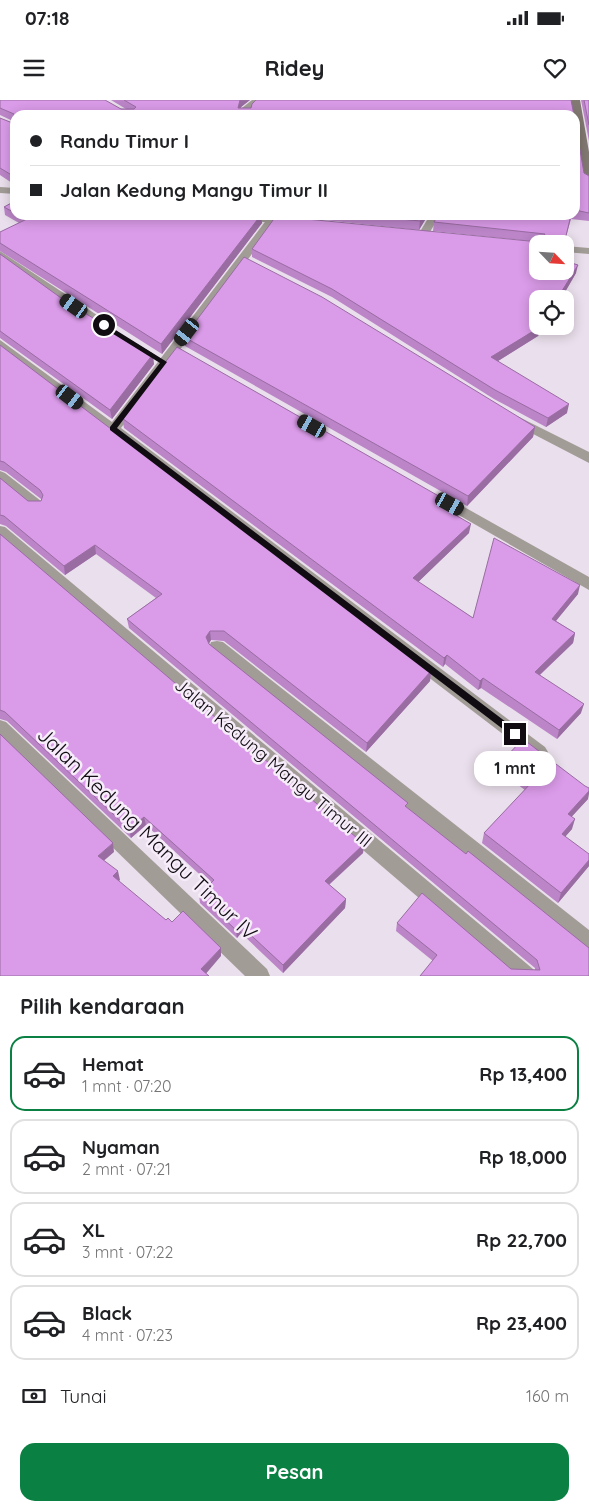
<!DOCTYPE html>
<html lang="id">
<meta charset="utf-8">
<style>
body{margin:0;font-family:Quicksand,sans-serif;background:#f6f6f6;color:#202124;height:100vh;display:flex;flex-direction:column;font-size:19px;white-space:nowrap}
*{box-sizing:border-box;margin:0}
p{font-size:16px;color:#757577}
.icon{flex:none;width:28px;height:28px;fill:none;stroke:currentColor;stroke-width:2;stroke-linecap:round;stroke-linejoin:round}
.map{position:relative;height:876px;overflow:hidden}
.panel{display:flex;flex-direction:column;background:#fff;flex:1}
.panel>*{flex:none}
.top-card{position:absolute;left:10px;top:10px;width:570px;height:110px;border-radius:15px;box-shadow:0 2px 12px #0003;display:grid;align-content:center;height:110px;padding:0 20px;background:#fff}
.needle{width:32px;rotate:115deg}
.tools{position:absolute;left:529px;top:135px;display:grid;gap:10px}
.tools a{display:grid;place-items:center;width:45px;height:45px;border-radius:10px;background:#fff;box-shadow:0 2px 12px #0003;font-size:25px}
.end{position:absolute;width:22px;height:22px;margin:-11px;border:6px solid #100c11;background:#fff;box-shadow:0 0 0 2px #fff}
.from{border-radius:50%}
.bubble{position:absolute;height:35px;border-radius:15px;background:#fff;box-shadow:0 2px 12px #0003;font-size:16px;font-weight:800;line-height:35px;text-align:center}
.car{position:absolute;width:15px;height:30px;margin:-15px -8px;border-radius:6px;box-shadow:0 0 4px 1px #0007;background:linear-gradient(#222 24%,#8ab4d8 0 40%,#222 0 76%,#8ab4d8 0 86%,#222 0)}
.top-card b{display:flex;align-items:center;gap:18px;height:48px;font-size:19px}
.top-card b+b{border-top:1px solid #e0e0e0}
.top-card i{width:12px;height:12px;background:#202124}
ul{padding:0;list-style:none}
li{display:flex;align-items:center;gap:15px;height:75px;margin:0 10px 8px;padding:0 10px;border:2px solid #e0e0e0;border-radius:15px}
li div{flex:1}
li b{display:block;font-size:19px}
li em{font-style:normal;font-weight:800}
li.active{border-color:#0b8043}
li>.icon{width:45px;height:45px;stroke-width:1.5}
h2{padding:0 20px;font-size:22px;line-height:60px}
.pay{display:flex;align-items:center;gap:12px;height:55px;padding:0 20px;font-size:19px}
.pay p{margin-inline-start:auto}
.action{display:flex;gap:10px;margin-top:auto;padding:10px 20px}
.action a{flex:1;height:58px;border-radius:15px;background:#0b8043;color:#fff;font-size:20px;font-weight:800;line-height:58px;text-align:center}
.status{display:flex;justify-content:space-between;align-items:center;height:35px;padding:0 25px;background:#fff;direction:ltr}
.status svg{height:14px;fill:currentColor}
header{display:flex;justify-content:space-between;align-items:center;height:65px;padding:0 20px;background:#fff;font-size:22px;font-weight:800}
.map>svg:first-child{display:block}
.lines{fill:none;stroke-linecap:round;stroke-linejoin:round}
.minor{fill:#a29c97;fill-rule:evenodd}
.tertiary{fill:#a29c97;fill-rule:evenodd}
.secondary{fill:#827a72;fill-rule:evenodd}
.wall{fill:#bb85c8}
.shaded-wall{fill:#996ca2}
.building{fill:#da9be8;stroke:#996ca2}
.route{fill:#100c11}
.labels{text-anchor:middle;stroke-width:5;stroke-linejoin:round;paint-order:stroke}
.street-label{font-size:18px;fill:#100c11;stroke:#f7ecfa}
.near-street-label{font-size:21px;fill:#100c11;stroke:#f7ecfa}
</style>
<div class="status"><b>07:18</b><svg viewBox="0 0 49 12"><path d="M0 12V9h3v3zM5 12V6h3v6zM10 12V3h3v9zM15 12V0h3v12zM26 1h20v11H26zM47 4h2v5h-2z"/></svg></div>
<header><svg class="icon" aria-label="menu" viewBox="0 0 24 24"><path d="M4 6h16M4 12h16M4 18h16"/></svg>Ridey<svg class="icon" aria-label="heart" viewBox="0 0 24 24"><path d="M12 20l-8-8c-3-5 5-10 8-4 3-6 11-1 8 4z"/></svg></header>
<div class="map">
<svg width="589" height="876" viewBox="0 0 589 876">
<rect width="100%" height="100%" fill="#eadfec"/>
<g class="lines">
<path class="minor" d="M252 0H263L250 11V15H240L242 8Z
M430 115H440L427 137H419L418 135Z
M272 117 276 118V122L121 328 545 647 548 652 545 657 539 659 533 657 0 250V240L112 322 268 118Z
M0 151 103 219 105 222 103 225H95L0 159Z
M517 316 589 352V363L512 323 510 320Z
M0 371 5 373 41 401 43 405 41 409H31L0 383Z
M441 394 589 477V490L436 402 434 399 436 396Z
M0 426 5 427 533 869 536 876H510L0 439Z
M217 541 223 542 589 830V853L582 850 211 552 209 547 211 542Z
M0 620 6 622 267 869 270 876H245L0 638Z"/>
<path class="tertiary" d="M0 87 15 88V94L0 93Z
M222 115C237 115 287 112 297 122L292 125 227 118Z
M565 146 589 148V154L565 152Z"/>
<path class="secondary" d="M570 0H580L589 52V84L584 81 575 15H573Z"/>
</g>
<path class="wall" d="M0 0 126 9 111 0H250L241 7 240 8H251L571 0 15 15V85L0 75V18L15 24V22L0 15Z
M581 0H589V41Z
M575 21 584 73 589 76V121L571 119 564 144H538L576 173 561 199H538V226H544L538 236 498 261 567 313 546 327 494 299 332 197 252 157V149L520 140 433 131 434 122 438 115H575Z
M15 101V115H261L262 123 162 254 0 151V132L19 123 5 115 4 107Z
M277 115H428L419 130Z
M0 154 68 203 154 264 112 319 0 238Z
M184 237 535 327 533 337 467 406 185 246Z
M0 245 431 571 430 581 366 652 224 541 211 540 209 544 407 708 589 876H420L433 861 396 831 397 823 511 869 535 870V868L129 528 127 519 156 498 96 454 65 475 6 426 0 424V378L28 401H41V399L6 372 0 370Z
M122 318 457 416 469 433 418 482 473 518 578 494 556 521 575 533 573 543 540 575 581 613 557 639 481 588 478 590 445 564 443 567 124 328Z
M0 434 364 744 363 753 329 785 346 799 345 808 283 873 241 833 237 838 200 803 199 795 210 784 146 725 131 738 7 621 0 619Z
M502 661 588 699 572 716V729L565 736 589 766 558 803 482 743 484 733 525 690 499 671Z"/>
<path class="shaded-wall" d="M240 0H250L241 7 239 15 238 8Z
M261 115 262 123 162 254 161 244Z
M423 115H428L419 130 420 121Z
M578 165 576 173 561 199H557Z
M540 226H544L538 236 490 266 491 257Z
M153 254 154 264 112 319 110 310Z
M569 304 567 313 546 327 548 318Z
M535 327 533 337 467 406 468 396Z
M458 407 457 416 452 413Z
M471 424 469 433 412 488 413 478Z
M95 445 96 454 65 475 64 466Z
M580 485 578 494 550 528 552 519Z
M210 531 211 540 207 546 206 537Z
M575 533 573 543 533 581 535 572Z
M447 555 445 564 443 567 444 558Z
M431 571 430 581 366 652 367 643Z
M483 578 481 588 478 590 480 581Z
M584 604 581 613 557 639 559 630Z
M589 691V694L588 699 565 724 568 714Z
M144 717 146 725 131 738 129 729Z
M575 719 572 729 559 744 562 734Z
M113 743 114 752 100 764 98 756Z
M364 744 363 753 324 789 325 781Z
M589 760V766L558 803 561 793Z
M118 771 120 780 115 785 113 776Z
M346 799 345 808 283 873V865Z
M240 825 241 833 237 838 236 830Z
M221 848V856L204 876 201 869Z"/>
<path class="building" d="M0 0H105L121 9H134L136 7 124 0H240L238 8H251L252 4 256 0H571L574 15H15V77L0 68V18L15 24 14 14 0 8Z
M584 0H589V25Z
M575 21 584 73 589 76V113L575 110Z
M15 101V113L4 107Z
M19 115H261L161 244 0 143V132L27 119Z
M361 115H423L420 121Z
M438 115H571L564 144H538V171H565V161L578 165 557 199H538V226L540 227 491 257 569 304 548 318 495 290 332 189 252 149 276 116 539 142 545 134 434 122Z
M0 154 68 203 153 254 110 310 0 231Z
M244 157 322 197 535 327 468 396 184 237Z
M0 245 431 571 367 643 224 531H210L206 537 209 544 408 703 405 706 466 754 468 751 589 848V876H420L437 855 397 823 422 793 511 869 540 870 537 860 127 519 162 494 95 445 64 466 4 416 0 415V378L28 401H41L43 395 40 390 4 362 0 361Z
M177 247 458 407 452 413 471 424 413 478 473 518 494 438 580 485 552 519 575 533 535 572 584 604 559 630 483 578 480 581 447 555 444 558 122 318Z
M0 434 364 744 325 781 346 799 283 865 240 825 236 830 199 795 214 780 144 717 129 729 5 612 0 610Z
M0 634 113 743 98 756 118 771 113 776 166 820 168 818 172 822 183 811 221 848 201 869 209 876H0Z
M523 639 585 686 589 688V691L568 714 575 719 562 734 589 754V760L561 793 484 733 532 682 502 661Z"/>
<path class="route" d="M102 224H106L167 262 117 328 518 631V636H512L110 330V327L160 263 102 227Z"/>
<g class="labels">
<g class="street-label">
<text transform="translate(273 663) rotate(40)" y="6">Jalan Kedung Mangu Timur III</text>
</g>
<g class="near-street-label">
<text transform="translate(147 734) rotate(44)" y="7">Jalan Kedung Mangu Timur IV</text>
</g>
</g>
</svg>
<div class="tools">
<a><svg class="needle" viewBox="-14 -14 28 28"><path d="M0-13l5 13h-10z" fill="#e53935"/><path d="M0 13l5-13h-10z" fill="#757577"/></svg></a>
<a><svg class="icon" aria-label="locate" viewBox="0 0 24 24"><circle cx="12" cy="12" r="6"/><path d="M12 2v4M12 18v4M2 12h4M18 12h4"/></svg></a>
</div>
<i class="end from" style="left:104px;top:225px"></i>
<i class="end" style="left:515px;top:634px"></i>
<div class="bubble" style="left:474px;top:651px;width:82px">1 mnt</div>
<i class="car" style="left:74px;top:206px;rotate:305deg"></i>
<i class="car" style="left:187px;top:232px;rotate:217deg"></i>
<i class="car" style="left:70px;top:297px;rotate:127deg"></i>
<i class="car" style="left:312px;top:326px;rotate:299deg"></i>
<i class="car" style="left:450px;top:404px;rotate:119deg"></i>
<div class="top-card">
<b><i class="from"></i>Randu Timur I</b>
<b><i></i>Jalan Kedung Mangu Timur II</b>
</div>
</div>
<section class="panel">
<h2>Pilih kendaraan</h2>
<ul>
<li class="active"><svg class="icon" aria-label="car" viewBox="0 0 24 24"><path d="M5 17H2v-5l4-1 3-4h7l3 4 3 1v5h-3M9 17h6M6 11h13"/><circle cx="7" cy="17" r="2"/><circle cx="17" cy="17" r="2"/></svg><div><b>Hemat</b><p>1 mnt · 07:20</p></div><em>Rp 13,400</em></li>
<li><svg class="icon" aria-label="car" viewBox="0 0 24 24"><path d="M5 17H2v-5l4-1 3-4h7l3 4 3 1v5h-3M9 17h6M6 11h13"/><circle cx="7" cy="17" r="2"/><circle cx="17" cy="17" r="2"/></svg><div><b>Nyaman</b><p>2 mnt · 07:21</p></div><em>Rp 18,000</em></li>
<li><svg class="icon" aria-label="car" viewBox="0 0 24 24"><path d="M5 17H2v-5l4-1 3-4h7l3 4 3 1v5h-3M9 17h6M6 11h13"/><circle cx="7" cy="17" r="2"/><circle cx="17" cy="17" r="2"/></svg><div><b>XL</b><p>3 mnt · 07:22</p></div><em>Rp 22,700</em></li>
<li><svg class="icon" aria-label="car" viewBox="0 0 24 24"><path d="M5 17H2v-5l4-1 3-4h7l3 4 3 1v5h-3M9 17h6M6 11h13"/><circle cx="7" cy="17" r="2"/><circle cx="17" cy="17" r="2"/></svg><div><b>Black</b><p>4 mnt · 07:23</p></div><em>Rp 23,400</em></li>
</ul>
<div class="pay"><svg class="icon" aria-label="cash" viewBox="0 0 24 24"><path d="M3 7h18v10H3z"/><circle cx="12" cy="12" r="2"/></svg>Tunai<p>160 m</p></div>
<div class="action"><a>Pesan</a></div>
</section>
